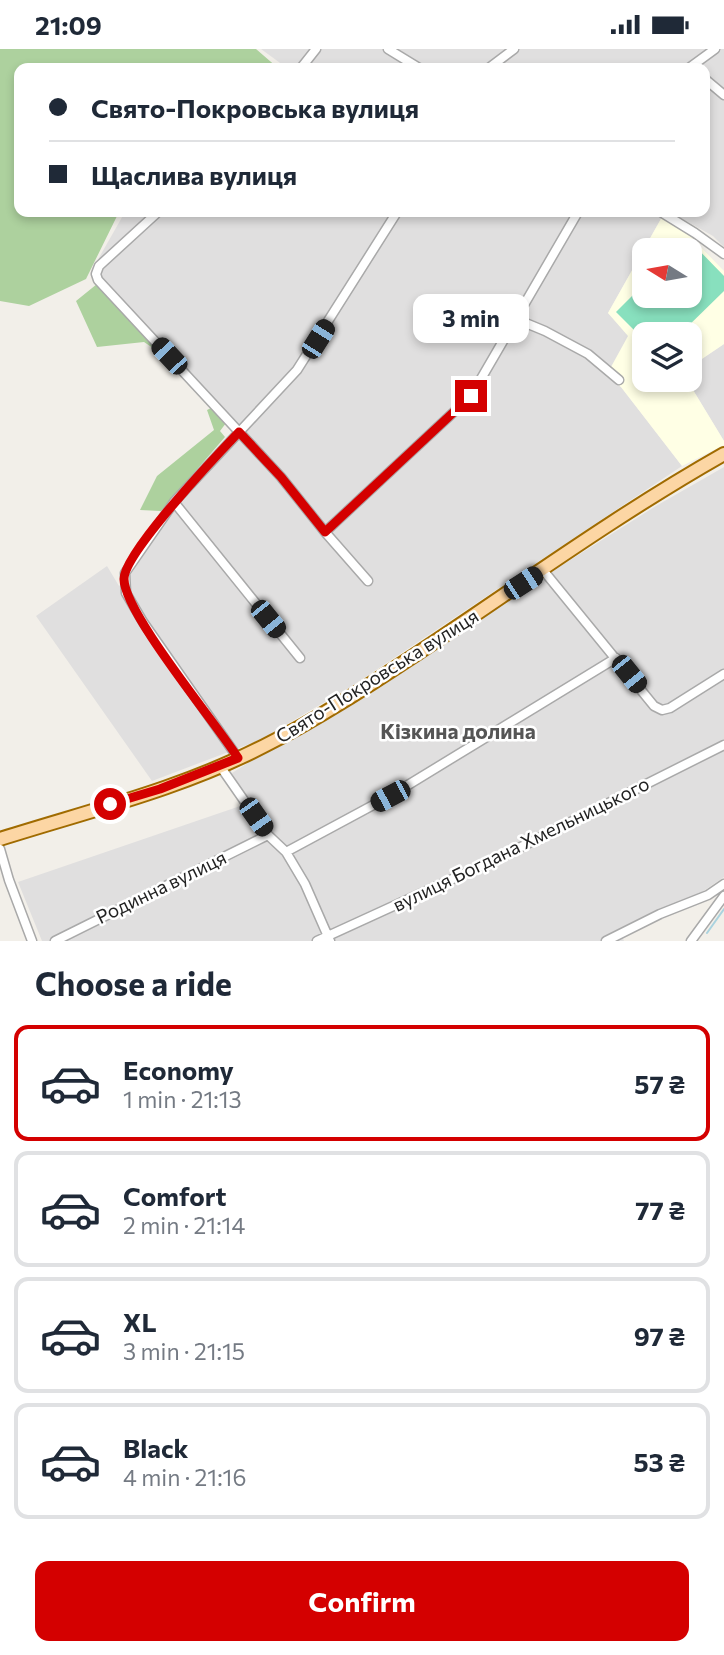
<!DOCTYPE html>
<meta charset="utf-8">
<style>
body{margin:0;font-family:Commissioner,sans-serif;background:#f6f6f7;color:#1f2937;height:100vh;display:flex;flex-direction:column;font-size:26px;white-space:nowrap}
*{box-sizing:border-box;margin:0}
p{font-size:23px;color:#747a83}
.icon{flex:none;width:38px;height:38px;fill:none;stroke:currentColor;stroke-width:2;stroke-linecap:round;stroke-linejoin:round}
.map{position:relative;height:892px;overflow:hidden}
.side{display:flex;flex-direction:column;background:#fff;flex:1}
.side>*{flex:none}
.top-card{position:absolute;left:14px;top:14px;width:696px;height:154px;border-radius:14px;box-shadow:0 4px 10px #0003;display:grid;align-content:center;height:154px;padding:0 35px;background:#fff}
.needle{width:46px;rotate:281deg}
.tools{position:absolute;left:632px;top:189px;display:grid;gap:14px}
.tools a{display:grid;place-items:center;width:70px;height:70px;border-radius:14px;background:#fff;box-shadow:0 4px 10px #0003;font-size:35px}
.end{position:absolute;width:32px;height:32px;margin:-16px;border:9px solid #d40000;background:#fff;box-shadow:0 0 0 4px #fff}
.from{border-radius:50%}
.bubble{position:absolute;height:49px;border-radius:14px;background:#fff;box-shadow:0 4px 10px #0003;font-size:23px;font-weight:700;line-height:49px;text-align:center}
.car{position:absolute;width:21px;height:42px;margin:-21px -10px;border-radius:9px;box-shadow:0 0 5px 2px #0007;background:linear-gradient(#222 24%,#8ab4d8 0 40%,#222 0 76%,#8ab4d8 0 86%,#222 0)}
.top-card b{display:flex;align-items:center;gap:24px;height:66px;font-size:26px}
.top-card b+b{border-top:2px solid #e0e1e3}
.top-card i{width:18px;height:18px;background:#1f2937}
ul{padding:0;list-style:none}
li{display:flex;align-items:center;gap:21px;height:116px;margin:0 14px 10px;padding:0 21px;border:4px solid #e0e1e3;border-radius:14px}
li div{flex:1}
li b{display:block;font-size:26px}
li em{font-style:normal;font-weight:700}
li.current{border-color:#d40000}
li>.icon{width:63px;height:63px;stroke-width:1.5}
h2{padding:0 35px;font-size:32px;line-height:84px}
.action{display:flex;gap:14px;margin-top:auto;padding:14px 35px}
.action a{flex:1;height:80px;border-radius:14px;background:#d40000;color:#fff;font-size:28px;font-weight:700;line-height:80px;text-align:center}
.status{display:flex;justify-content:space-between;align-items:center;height:49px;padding:0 35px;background:#fff;direction:ltr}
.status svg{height:19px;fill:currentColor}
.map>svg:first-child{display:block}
.residential{fill:#e0dfdf}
.education{fill:#ffffe5;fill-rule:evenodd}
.forest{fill:#add19e}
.pitch{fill:#88e0be}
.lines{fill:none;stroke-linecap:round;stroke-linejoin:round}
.stream{stroke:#aad3df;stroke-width:2}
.minor-casing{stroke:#a9a9a9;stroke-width:11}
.primary-casing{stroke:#a06b00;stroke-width:16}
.minor{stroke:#fff;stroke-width:8}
.primary{stroke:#fcd6a4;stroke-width:12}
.route{stroke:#d40000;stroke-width:9}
.labels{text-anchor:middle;stroke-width:5;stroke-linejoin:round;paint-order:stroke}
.street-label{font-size:19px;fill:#222;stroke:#fff}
.neighbourhood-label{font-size:21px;font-weight:bold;fill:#555;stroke:#fff}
</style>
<div class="status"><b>21:09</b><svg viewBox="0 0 49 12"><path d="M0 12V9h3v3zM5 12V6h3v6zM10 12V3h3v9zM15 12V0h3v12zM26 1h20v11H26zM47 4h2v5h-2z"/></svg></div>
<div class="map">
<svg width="724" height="892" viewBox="0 0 724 892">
<rect width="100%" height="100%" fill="#f2efe9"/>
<path class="residential" d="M261 0H310L295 19H287Z
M318 0H382L413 19H303Z
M394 0H724V198L713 187 670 163H705V19H426Z
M125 163H652L662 168 608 264 629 287 607 327 621 338 682 417 352 637 260 691 152 732 36 567 107 517 119 537 128 530 178 453 243 383 103 230 96 214Z
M724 295V392L687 331H690V318Z
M724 418V828L702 843 620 883 624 892H42L18 833 249 754 232 724 656 457Z"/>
<path class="education" d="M662 168 689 186 724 222V295L690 318V285H644V331H687L724 392V396L682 417 621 338 606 327 628 287 608 264ZM644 201H690V247H644Z"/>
<path class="forest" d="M0 0H256L278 19H19V163H119L86 230 29 257 0 252Z
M97 235 156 298 153 299 144 293 97 298 76 252Z
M213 358 226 374 220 382 225 388 161 462 140 461 157 427 214 381 207 361Z"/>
<path class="pitch" d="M689 191 724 227V242L680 285H644V291L616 263 644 235V247H690V201H679Z"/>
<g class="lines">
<path class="stream" d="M707 884 724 860"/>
<defs>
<path id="minor" d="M388 0 419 19
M301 19 316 0
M489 19 514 0
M689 19 715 0
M705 30 724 46
M158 163 99 217 96 225 98 231 281 428 325 483 368 532
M661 163 695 184 724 205
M516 270 545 282 588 305 619 331
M174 453 300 609
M325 483 471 347 578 163
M543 521 654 657 662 661 670 659 724 625
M238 709 143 573 126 544 125 524 174 453 297 321 397 163
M220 717 268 786 286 803 305 835 330 892
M0 800 9 831 32 892
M286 803 390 747 616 609
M55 892 268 786
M317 892 507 805 724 696
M606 892 660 865 708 846 724 835
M691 892 724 847"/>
<path id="primary" d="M0 790C88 762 181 740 264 697 318 670 368 637 418 604 519 537 618 465 724 405"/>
</defs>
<use href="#minor" class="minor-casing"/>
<use href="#primary" class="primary-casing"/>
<use href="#minor" class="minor"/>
<use href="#primary" class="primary"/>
</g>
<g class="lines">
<path class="route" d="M110 755 160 740 238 709C216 674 124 564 124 530 124 504 218 405 239 383L281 428 325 483 471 347"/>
</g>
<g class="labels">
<g class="street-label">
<text transform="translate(377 627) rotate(-32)" y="7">Свято-Покровська вулиця</text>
<text transform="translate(521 795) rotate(-26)" y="7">вулиця Богдана Хмельницького</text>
<text transform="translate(161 838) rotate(-26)" y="7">Родинна вулиця</text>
</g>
<g class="neighbourhood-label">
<text x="458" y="690">Кізкина долина</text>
</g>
</g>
</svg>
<div class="tools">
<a><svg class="needle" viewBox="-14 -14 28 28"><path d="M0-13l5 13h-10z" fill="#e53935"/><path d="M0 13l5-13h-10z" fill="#747a83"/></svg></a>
<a><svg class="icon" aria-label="layers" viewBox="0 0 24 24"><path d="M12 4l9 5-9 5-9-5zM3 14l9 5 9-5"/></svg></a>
</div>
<i class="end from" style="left:110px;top:755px"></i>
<i class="end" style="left:471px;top:347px"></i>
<div class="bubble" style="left:413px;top:245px;width:116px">3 min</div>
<i class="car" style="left:318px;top:290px;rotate:32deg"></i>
<i class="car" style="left:169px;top:307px;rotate:317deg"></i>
<i class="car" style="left:523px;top:534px;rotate:57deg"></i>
<i class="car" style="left:268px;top:570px;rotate:141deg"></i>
<i class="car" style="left:629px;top:625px;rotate:141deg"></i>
<i class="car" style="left:390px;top:747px;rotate:242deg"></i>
<i class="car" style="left:256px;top:768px;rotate:145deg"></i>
<div class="top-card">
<b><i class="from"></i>Свято-Покровська вулиця</b>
<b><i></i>Щаслива вулиця</b>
</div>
</div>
<section class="side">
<h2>Choose a ride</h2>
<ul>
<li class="current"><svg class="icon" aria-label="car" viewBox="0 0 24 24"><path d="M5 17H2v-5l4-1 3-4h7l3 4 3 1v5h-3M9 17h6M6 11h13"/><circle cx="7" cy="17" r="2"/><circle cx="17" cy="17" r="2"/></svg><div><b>Economy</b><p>1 min · 21:13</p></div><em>57 ₴</em></li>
<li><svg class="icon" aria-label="car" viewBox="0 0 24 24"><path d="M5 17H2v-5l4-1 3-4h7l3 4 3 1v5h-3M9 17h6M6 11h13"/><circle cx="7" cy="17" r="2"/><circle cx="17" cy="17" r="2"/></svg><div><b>Comfort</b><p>2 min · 21:14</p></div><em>77 ₴</em></li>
<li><svg class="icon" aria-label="car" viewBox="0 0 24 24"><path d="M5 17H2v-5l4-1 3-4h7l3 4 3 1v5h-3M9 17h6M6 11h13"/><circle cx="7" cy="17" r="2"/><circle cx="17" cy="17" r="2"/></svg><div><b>XL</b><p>3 min · 21:15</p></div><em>97 ₴</em></li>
<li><svg class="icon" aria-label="car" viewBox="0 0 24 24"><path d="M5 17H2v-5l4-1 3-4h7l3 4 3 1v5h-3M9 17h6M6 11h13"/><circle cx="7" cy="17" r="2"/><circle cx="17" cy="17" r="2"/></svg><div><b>Black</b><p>4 min · 21:16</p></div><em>53 ₴</em></li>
</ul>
<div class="action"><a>Confirm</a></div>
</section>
